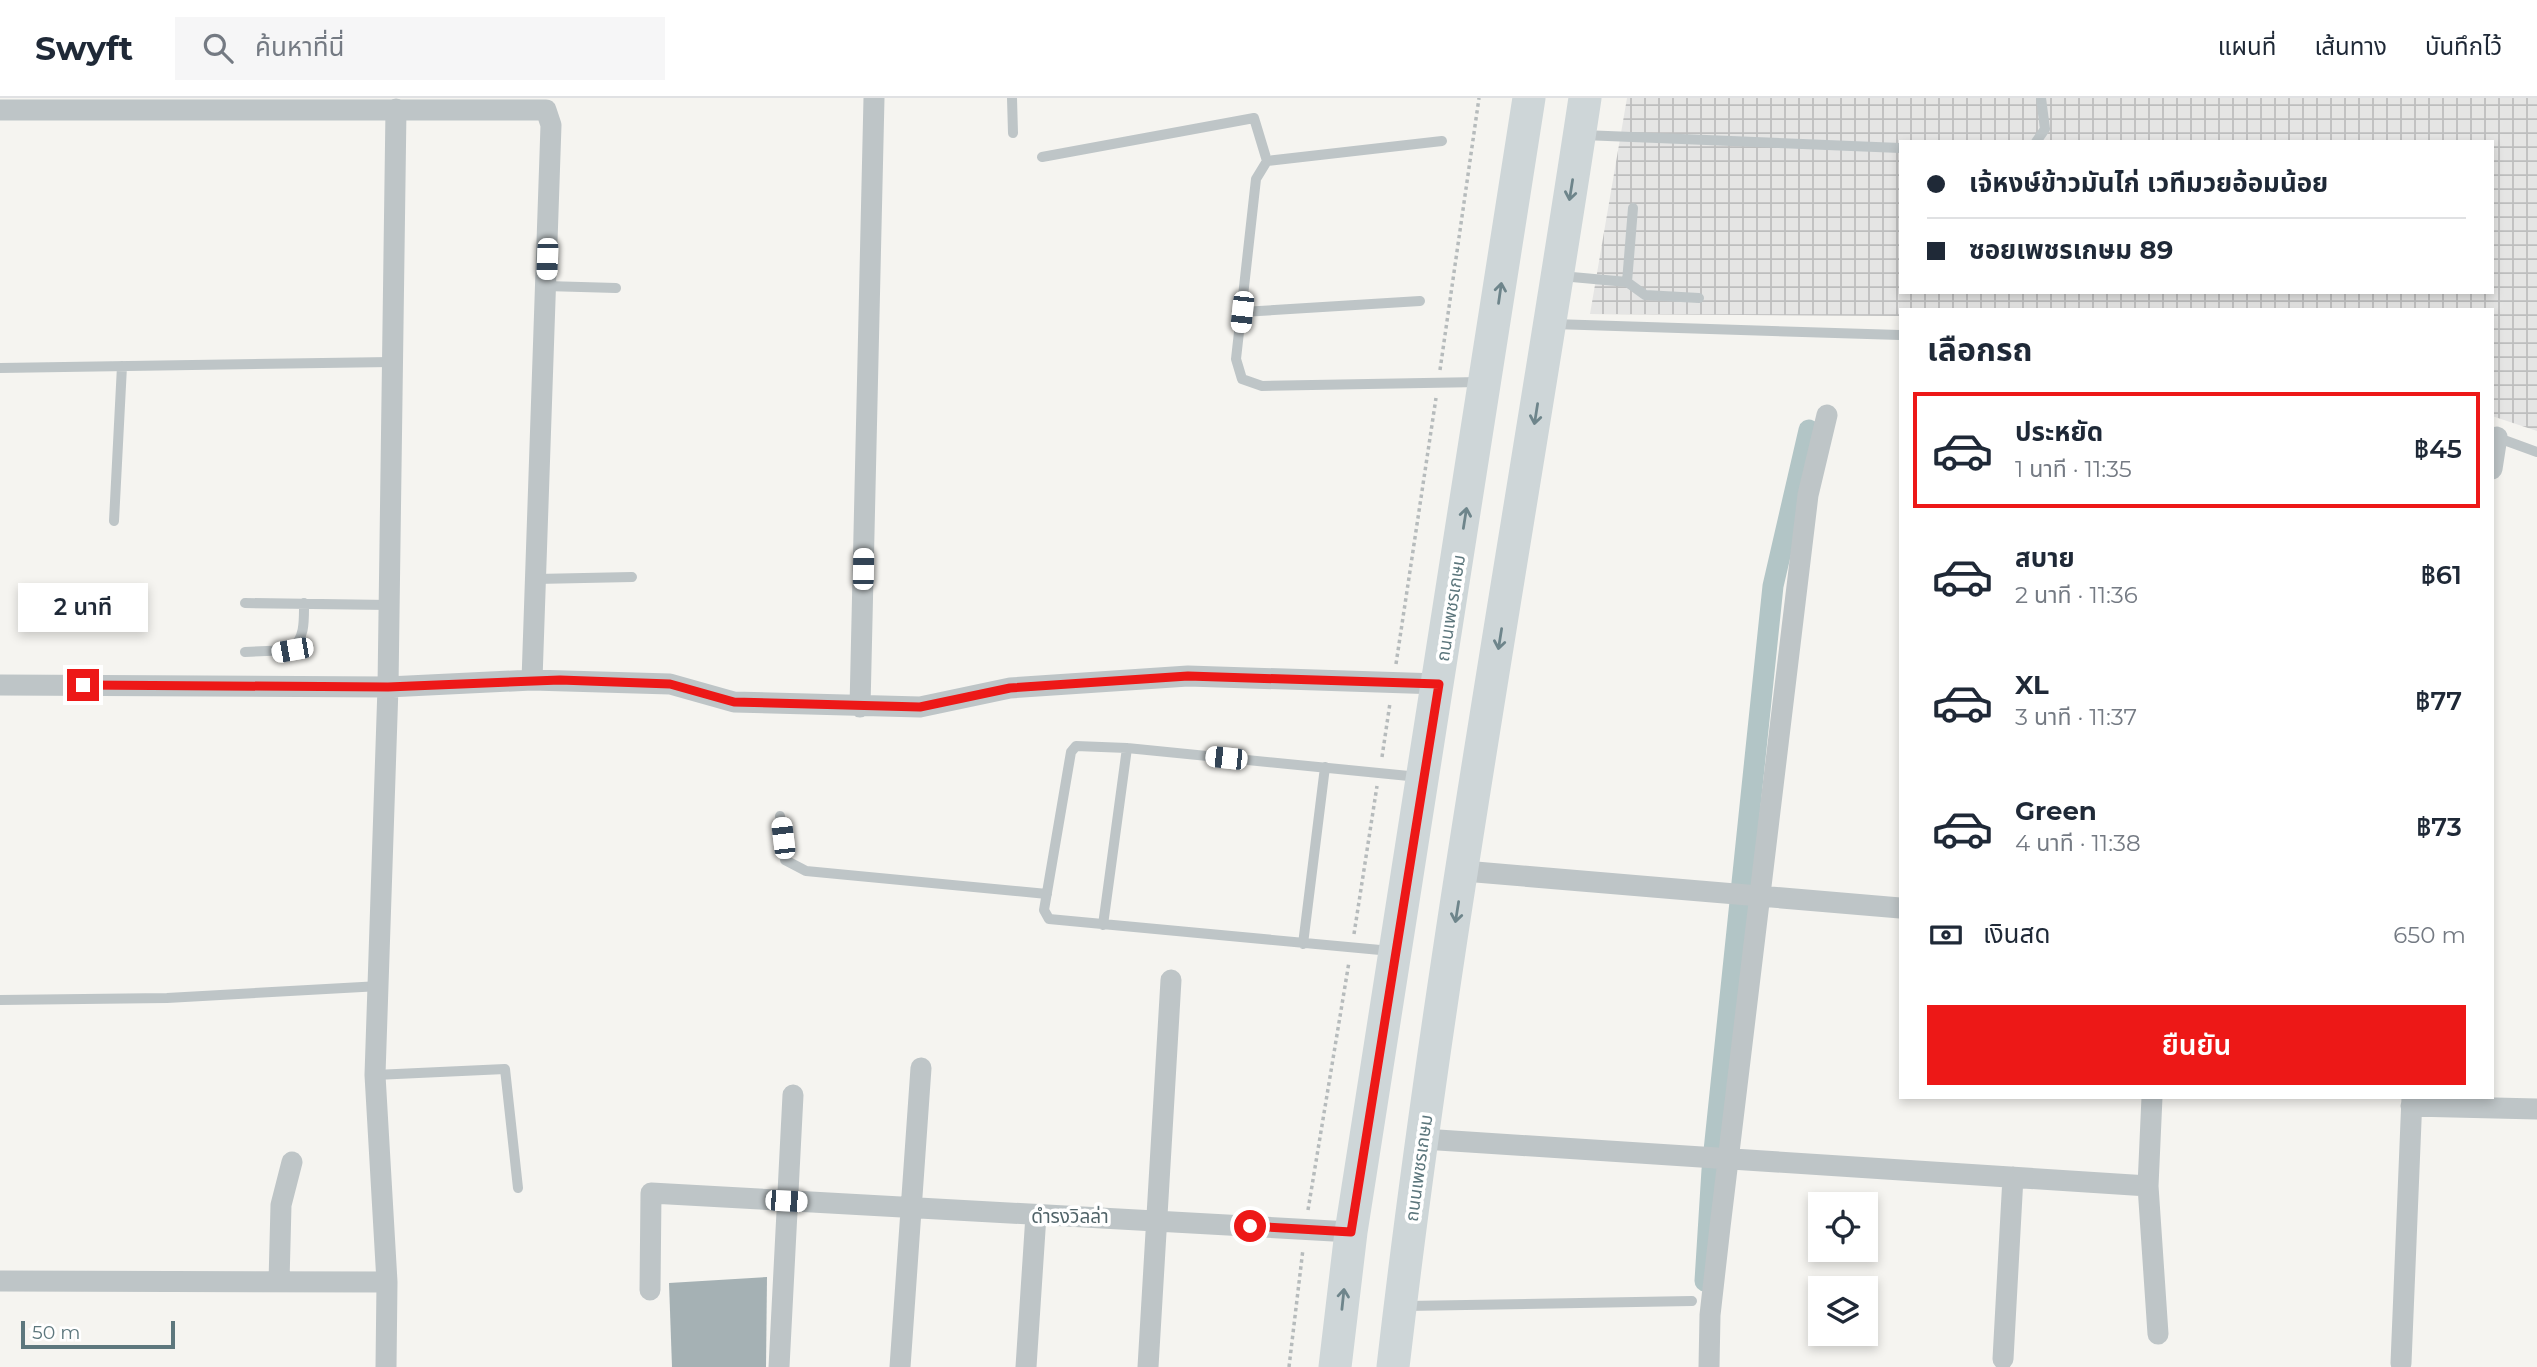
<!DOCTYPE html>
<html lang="th">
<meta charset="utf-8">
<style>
body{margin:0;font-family:Montserrat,"Noto Sans Thai",sans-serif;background:#f6f6f7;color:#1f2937;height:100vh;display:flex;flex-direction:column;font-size:26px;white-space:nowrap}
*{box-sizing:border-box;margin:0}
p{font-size:23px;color:#747a83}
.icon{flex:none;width:38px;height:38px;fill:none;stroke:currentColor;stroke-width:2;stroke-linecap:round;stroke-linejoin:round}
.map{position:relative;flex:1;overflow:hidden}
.sheet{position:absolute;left:1899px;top:210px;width:595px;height:791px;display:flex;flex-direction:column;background:#fff;border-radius:0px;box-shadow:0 4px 10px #0003}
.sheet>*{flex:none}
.banner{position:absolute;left:1899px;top:42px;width:595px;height:154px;border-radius:0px;box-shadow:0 4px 10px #0003;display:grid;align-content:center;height:154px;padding:0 28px;background:#fff}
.buttons{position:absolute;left:1808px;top:1094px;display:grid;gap:14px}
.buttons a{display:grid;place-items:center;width:70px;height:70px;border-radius:0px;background:#fff;box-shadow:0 4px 10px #0003;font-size:35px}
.scale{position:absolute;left:21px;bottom:18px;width:154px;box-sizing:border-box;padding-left:7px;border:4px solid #5d777d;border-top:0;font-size:19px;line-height:24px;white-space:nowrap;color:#5d777d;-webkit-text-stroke:5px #fff;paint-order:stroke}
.end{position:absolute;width:32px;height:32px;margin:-16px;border:9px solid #ed1817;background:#fff;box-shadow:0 0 0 4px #fff}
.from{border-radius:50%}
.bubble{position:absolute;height:49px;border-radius:0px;background:#fff;box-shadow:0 4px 10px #0003;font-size:23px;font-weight:600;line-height:49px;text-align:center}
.car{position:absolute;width:21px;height:42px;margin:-21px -10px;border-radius:9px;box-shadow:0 0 5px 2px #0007;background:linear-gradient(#fff 24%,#345 0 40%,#fff 0 76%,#345 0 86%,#fff 0)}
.banner b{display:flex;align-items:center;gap:24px;height:66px;font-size:26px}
.banner b+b{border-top:2px solid #e0e1e3}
.banner i{width:18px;height:18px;background:#1f2937}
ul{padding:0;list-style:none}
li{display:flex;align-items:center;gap:21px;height:116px;margin:0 14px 10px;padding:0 14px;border:4px solid transparent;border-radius:0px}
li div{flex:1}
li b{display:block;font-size:26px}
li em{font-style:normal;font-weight:600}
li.current{border-color:#ed1817}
li>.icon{width:63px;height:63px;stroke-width:1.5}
h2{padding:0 28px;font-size:32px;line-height:84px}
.pay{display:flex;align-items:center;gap:18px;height:77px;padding:0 28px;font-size:26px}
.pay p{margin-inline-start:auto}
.action{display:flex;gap:14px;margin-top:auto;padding:14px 28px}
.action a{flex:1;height:80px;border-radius:0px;background:#ed1817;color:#fff;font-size:28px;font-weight:600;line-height:80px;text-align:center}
header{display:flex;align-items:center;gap:42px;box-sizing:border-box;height:98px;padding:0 35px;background:#fff;border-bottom:2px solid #e0e1e3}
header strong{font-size:33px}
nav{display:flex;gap:38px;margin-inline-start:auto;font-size:24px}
.search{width:490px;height:63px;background:#f6f6f7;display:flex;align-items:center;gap:18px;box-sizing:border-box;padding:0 24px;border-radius:0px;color:#747a83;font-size:26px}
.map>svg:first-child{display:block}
.industrial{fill:url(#industrial-grid);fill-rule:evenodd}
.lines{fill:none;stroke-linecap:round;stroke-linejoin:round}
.canal{stroke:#b2c5c6;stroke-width:21}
.building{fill:#a5b1b4}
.path{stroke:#b6bbbc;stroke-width:3.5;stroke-dasharray:3.5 3.5;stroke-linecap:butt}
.lane{stroke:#bec5c7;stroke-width:10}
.street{stroke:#bec5c7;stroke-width:21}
.primary{stroke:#ced6d8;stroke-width:33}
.oneway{stroke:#6e858b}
.route{stroke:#ed1817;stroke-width:9}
.labels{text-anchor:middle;stroke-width:7;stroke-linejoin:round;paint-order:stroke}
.street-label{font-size:18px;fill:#5d777d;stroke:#fff}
.neighbourhood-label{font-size:19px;fill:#506368;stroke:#fff}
</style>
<header>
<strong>Swyft</strong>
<div class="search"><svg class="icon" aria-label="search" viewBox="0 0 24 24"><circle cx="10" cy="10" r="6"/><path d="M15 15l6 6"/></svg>ค้นหาที่นี่</div>
<nav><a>แผนที่</a><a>เส้นทาง</a><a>บันทึกไว้</a></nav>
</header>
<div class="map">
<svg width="2537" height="1269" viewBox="0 0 2537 1269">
<defs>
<pattern id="industrial-grid" width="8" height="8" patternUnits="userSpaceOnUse" patternTransform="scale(1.75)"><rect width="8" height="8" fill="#e5e5e4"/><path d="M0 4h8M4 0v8" fill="none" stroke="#bdbebe"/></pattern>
</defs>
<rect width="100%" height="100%" fill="#f5f4f0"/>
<path class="industrial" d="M1627 0H2537V333L2492 318V212H1900V218L1590 216ZM1900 44H2492V194H1900Z"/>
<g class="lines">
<path class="canal" d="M1705 1183 1712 1072 1773 488 1809 332"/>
</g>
<path class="building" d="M767 1179 766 1269H672L669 1185Z"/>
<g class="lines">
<path class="path" d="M1440 272 1479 0
M1396 566 1436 300
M1382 659 1390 605
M1354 836 1377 688
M1308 1112 1349 864
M1289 1269 1303 1151"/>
<path class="lane" d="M1012 0 1013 35
M1583 37 1900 50
M1442 43 1267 63 1256 81 1236 261 1242 281 1262 288 1480 284
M2036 44 2045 31 2041 0
M1042 59 1254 20 1267 63
M1561 178 1627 184 1633 110
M1627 184 1645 197 1699 200
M546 188 616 190
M1242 214 1420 203
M1553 226 1900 237
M0 270 391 264
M2493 338 2537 354
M114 423 122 268
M536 481 632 479
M245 505 389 507
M245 554 292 552C305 538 304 524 304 505
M780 718 785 762 806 773 1047 796
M1103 827 1127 650
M1303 846 1325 669
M1391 853 1049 821 1044 812 1071 654 1076 648 1127 650 1419 679
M0 902 167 900 380 888
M375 977 505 971 518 1090
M1406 1208 1692 1203"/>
<path class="street" d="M0 12H546L551 27 532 582
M2492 371 2497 339
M0 587 388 589 532 582 670 586 734 604 920 609 1010 590 1188 578 1439 586
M860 609 874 0
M1464 773 1900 810
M2152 999 2148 1088 2158 1236
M2411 1008 2537 1011
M1423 1041 2148 1088
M0 1183 387 1184
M279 1184 281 1107 292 1064
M650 1192 651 1095 1351 1134
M2003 1261 2013 1079
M2401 1265 2412 999
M386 1269 387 1184 375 977 388 589 396 11
M779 1269 793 997
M900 1269 921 970
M1026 1269 1036 1117
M1148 1269 1171 882
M1709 1269 1710 1217 1720 1129 1808 397 1827 317"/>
<path class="primary" d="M1335 1269 1351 1134 1529 0
M1393 1269C1442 844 1521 423 1585 0"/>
</g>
<defs><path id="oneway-shaft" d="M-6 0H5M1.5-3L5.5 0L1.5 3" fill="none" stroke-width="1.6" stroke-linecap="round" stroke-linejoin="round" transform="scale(1.75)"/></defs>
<g class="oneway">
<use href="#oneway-shaft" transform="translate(1571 92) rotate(99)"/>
<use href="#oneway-shaft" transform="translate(1500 195) rotate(-82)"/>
<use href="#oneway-shaft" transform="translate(1536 316) rotate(99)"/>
<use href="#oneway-shaft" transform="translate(1465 420) rotate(-81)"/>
<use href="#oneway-shaft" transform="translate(1500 541) rotate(99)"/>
<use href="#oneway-shaft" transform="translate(1457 814) rotate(99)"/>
<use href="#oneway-shaft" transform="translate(1343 1201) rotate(-84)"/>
</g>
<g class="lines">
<path class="route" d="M83 587 388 589 560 582 670 586 734 604 920 609 1010 590 1188 578 1439 586 1351 1134 1250 1128"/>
</g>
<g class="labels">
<g class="street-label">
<text transform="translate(1451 510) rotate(-81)" y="6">ถนนเพชรเกษม</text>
<text transform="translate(1419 1070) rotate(-82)" y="6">ถนนเพชรเกษม</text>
</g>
<g class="neighbourhood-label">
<text x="1070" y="1125">ดำรงวิลล่า</text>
</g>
</g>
</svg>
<div class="buttons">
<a><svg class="icon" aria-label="locate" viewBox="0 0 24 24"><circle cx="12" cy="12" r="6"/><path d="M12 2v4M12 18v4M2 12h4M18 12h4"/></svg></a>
<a><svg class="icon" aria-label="layers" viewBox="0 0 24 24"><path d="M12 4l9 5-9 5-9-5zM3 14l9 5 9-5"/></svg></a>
</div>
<div class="scale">50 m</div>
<i class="end from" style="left:1250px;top:1128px"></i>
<i class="end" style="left:83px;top:587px"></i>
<div class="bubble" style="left:18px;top:485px;width:130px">2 นาที</div>
<i class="car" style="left:547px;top:161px;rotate:182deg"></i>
<i class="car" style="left:1242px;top:214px;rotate:186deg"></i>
<i class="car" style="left:863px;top:471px;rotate:1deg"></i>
<i class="car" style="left:292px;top:552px;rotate:260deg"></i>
<i class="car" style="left:1226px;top:660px;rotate:276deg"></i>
<i class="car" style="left:783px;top:740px;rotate:353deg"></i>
<i class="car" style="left:786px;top:1103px;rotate:93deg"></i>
<div class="banner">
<b><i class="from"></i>เจ้หงษ์ข้าวมันไก่ เวทีมวยอ้อมน้อย</b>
<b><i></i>ซอยเพชรเกษม 89</b>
</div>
<section class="sheet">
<h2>เลือกรถ</h2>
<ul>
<li class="current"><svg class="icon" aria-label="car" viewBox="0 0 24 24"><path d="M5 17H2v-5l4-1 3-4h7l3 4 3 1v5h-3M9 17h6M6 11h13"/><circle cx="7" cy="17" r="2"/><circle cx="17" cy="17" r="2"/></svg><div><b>ประหยัด</b><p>1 นาที · 11:35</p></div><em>฿45</em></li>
<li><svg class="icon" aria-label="car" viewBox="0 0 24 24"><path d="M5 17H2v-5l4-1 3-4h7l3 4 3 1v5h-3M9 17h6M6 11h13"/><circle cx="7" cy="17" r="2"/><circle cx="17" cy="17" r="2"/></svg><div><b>สบาย</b><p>2 นาที · 11:36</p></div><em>฿61</em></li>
<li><svg class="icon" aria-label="car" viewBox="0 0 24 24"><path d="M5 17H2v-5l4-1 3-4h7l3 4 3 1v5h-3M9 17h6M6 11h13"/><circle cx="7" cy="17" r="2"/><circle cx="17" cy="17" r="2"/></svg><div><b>XL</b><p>3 นาที · 11:37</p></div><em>฿77</em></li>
<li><svg class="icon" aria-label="car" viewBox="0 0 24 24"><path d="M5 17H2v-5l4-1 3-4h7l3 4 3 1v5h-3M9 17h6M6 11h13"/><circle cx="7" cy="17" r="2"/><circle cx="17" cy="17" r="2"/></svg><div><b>Green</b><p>4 นาที · 11:38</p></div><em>฿73</em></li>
</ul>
<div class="pay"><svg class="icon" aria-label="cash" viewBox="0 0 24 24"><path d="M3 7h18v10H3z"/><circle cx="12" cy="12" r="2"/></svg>เงินสด<p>650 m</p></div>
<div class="action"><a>ยืนยัน</a></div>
</section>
</div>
